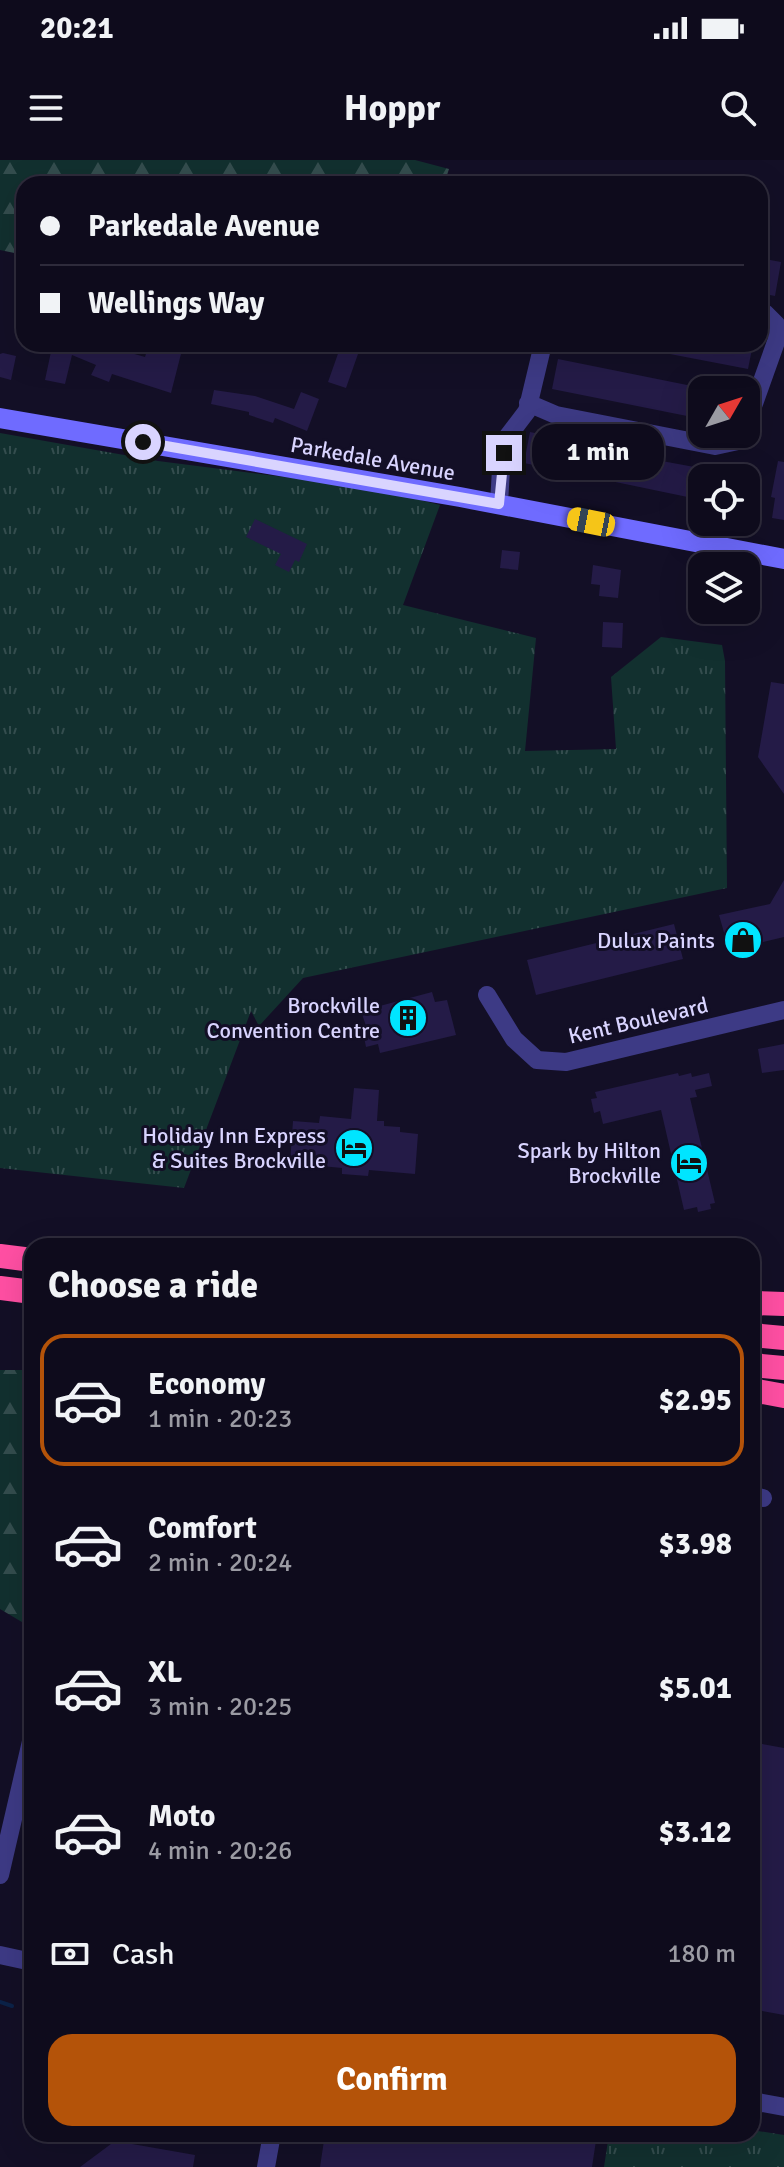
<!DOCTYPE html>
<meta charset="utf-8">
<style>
body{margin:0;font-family:Signika,sans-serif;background:#171425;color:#f1f3f6;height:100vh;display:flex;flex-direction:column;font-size:30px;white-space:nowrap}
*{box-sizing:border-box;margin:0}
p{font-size:26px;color:#9b9ba3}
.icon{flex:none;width:44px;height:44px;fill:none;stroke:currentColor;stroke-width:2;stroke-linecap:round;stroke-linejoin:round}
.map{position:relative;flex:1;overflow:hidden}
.panel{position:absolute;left:24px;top:1078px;width:736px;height:904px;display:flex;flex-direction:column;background:#0e0b1c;border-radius:24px;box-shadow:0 8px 32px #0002,0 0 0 2px #2e2b3b}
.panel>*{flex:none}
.hud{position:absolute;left:16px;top:16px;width:752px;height:176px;border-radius:24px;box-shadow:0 8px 32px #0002,0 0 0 2px #2e2b3b;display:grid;align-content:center;height:176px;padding:0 24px;background:#0e0b1c}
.needle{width:52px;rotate:51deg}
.fabs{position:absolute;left:688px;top:216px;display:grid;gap:16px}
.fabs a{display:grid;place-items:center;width:72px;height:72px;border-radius:16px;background:#0e0b1c;box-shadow:0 8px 32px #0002,0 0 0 2px #2e2b3b;font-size:40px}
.end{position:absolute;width:36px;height:36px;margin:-18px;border:10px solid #d9d4ff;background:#111;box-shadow:0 0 0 4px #111}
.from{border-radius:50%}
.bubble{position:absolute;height:56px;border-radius:24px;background:#0e0b1c;box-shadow:0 8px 32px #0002,0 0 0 2px #2e2b3b;font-size:26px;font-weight:700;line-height:56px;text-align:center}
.car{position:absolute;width:24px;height:48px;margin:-24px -12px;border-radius:10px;box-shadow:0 0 6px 2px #0007;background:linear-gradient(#f5c518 24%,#345 0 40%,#f5c518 0 76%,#345 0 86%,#f5c518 0)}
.hud b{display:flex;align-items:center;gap:28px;height:76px;font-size:30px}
.hud b+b{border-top:2px solid #2e2b3b}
.hud i{width:20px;height:20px;background:#f1f3f6}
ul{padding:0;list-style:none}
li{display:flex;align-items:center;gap:24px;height:132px;margin:0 16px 12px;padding:0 8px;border:4px solid transparent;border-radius:24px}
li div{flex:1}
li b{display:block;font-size:30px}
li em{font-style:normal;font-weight:700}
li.current{border-color:#b45309}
li>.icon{width:72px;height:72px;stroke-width:1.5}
h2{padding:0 24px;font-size:36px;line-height:96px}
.pay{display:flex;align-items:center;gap:20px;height:88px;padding:0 24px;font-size:30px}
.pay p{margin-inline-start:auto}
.cta{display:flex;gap:16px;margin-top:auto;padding:16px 24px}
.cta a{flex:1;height:92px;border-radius:24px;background:#b45309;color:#fff;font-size:32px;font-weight:700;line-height:92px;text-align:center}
.status{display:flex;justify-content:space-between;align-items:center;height:56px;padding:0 40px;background:#0e0b1c;direction:ltr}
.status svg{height:22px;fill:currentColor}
header{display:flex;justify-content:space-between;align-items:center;height:104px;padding:0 24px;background:#0e0b1c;font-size:36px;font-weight:700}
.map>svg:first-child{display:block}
.grass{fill:url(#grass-tufts)}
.forest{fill:url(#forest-firs)}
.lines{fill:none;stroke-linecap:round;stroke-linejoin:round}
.stream{stroke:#0c2248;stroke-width:4}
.building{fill:#241b47}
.street{stroke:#3d3a85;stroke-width:18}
.secondary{stroke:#6f6bff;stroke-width:20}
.highway{stroke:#ff4fa3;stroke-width:24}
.route{stroke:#d9d4ff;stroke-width:10}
.labels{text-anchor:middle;stroke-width:6;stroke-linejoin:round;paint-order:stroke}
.street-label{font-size:22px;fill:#d9d4ff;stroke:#130f26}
.poi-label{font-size:22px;fill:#d9d4ff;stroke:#130f26;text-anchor:end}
</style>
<div class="status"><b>20:21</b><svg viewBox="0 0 49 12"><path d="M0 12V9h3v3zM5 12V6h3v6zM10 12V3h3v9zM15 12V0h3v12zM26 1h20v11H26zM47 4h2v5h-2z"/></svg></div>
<header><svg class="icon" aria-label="menu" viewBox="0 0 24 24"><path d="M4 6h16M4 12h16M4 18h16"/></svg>Hoppr<svg class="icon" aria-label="search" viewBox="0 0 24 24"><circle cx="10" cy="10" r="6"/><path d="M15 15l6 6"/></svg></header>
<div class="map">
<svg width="784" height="2007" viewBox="0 0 784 2007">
<defs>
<pattern id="grass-tufts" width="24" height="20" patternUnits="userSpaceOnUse" patternTransform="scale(2)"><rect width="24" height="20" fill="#12302f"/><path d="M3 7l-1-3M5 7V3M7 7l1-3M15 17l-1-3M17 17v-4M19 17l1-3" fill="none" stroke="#344d4e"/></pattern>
<pattern id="forest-firs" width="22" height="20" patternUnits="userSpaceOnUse" patternTransform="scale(2)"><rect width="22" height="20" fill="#12302f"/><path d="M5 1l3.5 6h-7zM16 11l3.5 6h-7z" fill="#344d4e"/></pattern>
</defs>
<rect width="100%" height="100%" fill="#130f26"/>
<path class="grass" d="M0 273 158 301 371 328 440 345 403 445 536 478 525 591 616 589 611 517 661 477 722 485 725 501 727 728 303 818 259 866 251 851 184 1028 0 1008Z
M752 1970 784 1975V2007H604L609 1974H752Z"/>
<path class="forest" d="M0 0H415L449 9 444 24H24V95L0 90Z
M0 1210H32V1468L0 1449Z"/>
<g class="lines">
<path class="stream" d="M0 1842 12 1846"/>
</g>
<path class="building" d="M760 98 781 102 775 136 760 133Z
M46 184H111L110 187 145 197 149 184 183 186 171 233 112 214 109 222 91 215 96 205 72 195 65 224 45 220 52 187Z
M649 184H753L748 209 649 190Z
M340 188 358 194 346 228 328 222Z
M3 193 16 196 11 220 0 217V194Z
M558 199 702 228V259L552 229Z
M214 230 255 236 294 249 301 232 319 239 307 271 275 258 273 263 249 255V252L211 244Z
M530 272 590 284 589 287 613 292 727 313 726 318H702V340L524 303Z
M778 301 784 302V360L772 358 775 338 771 337Z
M255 359 307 384 299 402 295 400 289 412 275 405 281 394 246 377Z
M502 390 520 392 518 410 500 408Z
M593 405 621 410 618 438 599 436 600 425 591 424Z
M603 462 623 463 622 488 602 487Z
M771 522 784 524V634L758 597Z
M784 720V777L729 790 719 755 770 744Z
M674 764 683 799 536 835 527 800Z
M432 832 435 842 447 840 456 875 380 893 378 884 366 887 362 867 366 866 361 851Z
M784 884V910L762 913 758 889Z
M678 913 679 916 691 913 692 917 709 913 712 926 695 930 697 937 690 938 715 1043 710 1044 711 1049 698 1052 697 1047 684 1050 661 950 603 964 600 951 594 953 591 939 597 938 595 932Z
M354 928 379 930 377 961H384V966L400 967V972L418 974 415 1014 369 1010 368 1016 342 1014V1008L290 1003 293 961 319 963 320 956 351 959Z
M752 1582 784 1588V1855L752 1849Z
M325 1974H597L592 2007H320Z
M115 1981 195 1995 193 2007H80Z"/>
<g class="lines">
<path class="street" d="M528 243 556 255 715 286 738 281 742 274
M746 266 777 179 776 164 765 153 760 152
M499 344 501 309 508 276 527 251 543 184
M487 835 514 879 537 900 566 902 784 850
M752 1336 763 1338
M0 1715 32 1577
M0 1795 32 1802
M752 1941 784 1947
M266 2007 272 1974"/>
<path class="secondary" d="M0 258 460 337 784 399"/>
<path class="highway" d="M0 1096 32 1100
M0 1128 32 1132
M752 1143 784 1144
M752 1175 784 1178
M752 1205 784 1208
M752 1230 784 1236"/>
</g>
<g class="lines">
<path class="route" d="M143 282 499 344 504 293"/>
</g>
<defs>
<symbol id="shop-disc" viewBox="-11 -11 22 22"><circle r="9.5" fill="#00e5ff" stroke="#130f26"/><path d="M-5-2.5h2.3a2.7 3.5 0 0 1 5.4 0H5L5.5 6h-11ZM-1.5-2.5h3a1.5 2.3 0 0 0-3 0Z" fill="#111"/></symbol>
<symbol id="building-disc" viewBox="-11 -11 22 22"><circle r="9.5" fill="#00e5ff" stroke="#130f26"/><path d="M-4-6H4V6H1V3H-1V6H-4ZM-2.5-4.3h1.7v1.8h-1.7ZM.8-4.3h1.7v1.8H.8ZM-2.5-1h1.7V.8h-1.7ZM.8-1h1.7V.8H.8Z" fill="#111"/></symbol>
<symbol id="hotel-disc" viewBox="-11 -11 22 22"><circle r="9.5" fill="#00e5ff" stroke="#130f26"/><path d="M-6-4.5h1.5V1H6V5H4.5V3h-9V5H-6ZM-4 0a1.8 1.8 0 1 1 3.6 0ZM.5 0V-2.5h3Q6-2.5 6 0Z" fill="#111"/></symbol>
</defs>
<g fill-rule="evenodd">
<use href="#shop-disc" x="721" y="758" width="44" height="44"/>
<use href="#building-disc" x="386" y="836" width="44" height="44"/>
<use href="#hotel-disc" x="332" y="966" width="44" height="44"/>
<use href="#hotel-disc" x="667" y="981" width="44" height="44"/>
</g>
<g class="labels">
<g class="street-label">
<text transform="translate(373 298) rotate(10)" y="8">Parkedale Avenue</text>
<text transform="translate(638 860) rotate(-13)" y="8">Kent Boulevard</text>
</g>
<g class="poi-label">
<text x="715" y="788">Dulux Paints</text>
<text x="380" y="853">Brockville<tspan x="380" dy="25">Convention Centre</tspan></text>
<text x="326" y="983">Holiday Inn Express<tspan x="326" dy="25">&amp; Suites Brockville</tspan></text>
<text x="661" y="998">Spark by Hilton<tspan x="661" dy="25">Brockville</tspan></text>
</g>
</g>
</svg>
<div class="fabs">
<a><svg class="needle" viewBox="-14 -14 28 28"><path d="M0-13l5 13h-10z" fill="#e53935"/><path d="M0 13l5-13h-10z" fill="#9b9ba3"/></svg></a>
<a><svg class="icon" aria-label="locate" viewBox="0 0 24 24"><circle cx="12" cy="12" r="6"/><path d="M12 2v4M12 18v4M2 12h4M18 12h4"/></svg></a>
<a><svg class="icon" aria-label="layers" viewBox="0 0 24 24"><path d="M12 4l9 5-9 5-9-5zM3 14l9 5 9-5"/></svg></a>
</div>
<i class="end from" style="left:143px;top:282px"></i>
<i class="end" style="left:504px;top:293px"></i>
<div class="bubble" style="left:532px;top:264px;width:132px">1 min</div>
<i class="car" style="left:591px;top:362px;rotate:281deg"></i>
<div class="hud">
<b><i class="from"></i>Parkedale Avenue</b>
<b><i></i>Wellings Way</b>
</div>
<section class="panel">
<h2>Choose a ride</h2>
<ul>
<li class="current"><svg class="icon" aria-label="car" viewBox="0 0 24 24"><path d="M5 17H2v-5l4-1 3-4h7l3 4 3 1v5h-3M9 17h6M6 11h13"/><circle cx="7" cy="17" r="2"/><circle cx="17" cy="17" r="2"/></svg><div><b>Economy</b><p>1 min · 20:23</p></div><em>$2.95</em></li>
<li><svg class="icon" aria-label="car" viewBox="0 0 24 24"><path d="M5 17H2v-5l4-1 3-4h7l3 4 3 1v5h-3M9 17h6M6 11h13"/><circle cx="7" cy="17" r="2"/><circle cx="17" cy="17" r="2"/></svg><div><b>Comfort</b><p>2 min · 20:24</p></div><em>$3.98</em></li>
<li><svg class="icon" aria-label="car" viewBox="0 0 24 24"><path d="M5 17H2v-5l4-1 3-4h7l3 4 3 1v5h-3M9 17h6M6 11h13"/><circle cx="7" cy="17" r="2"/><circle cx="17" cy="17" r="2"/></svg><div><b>XL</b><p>3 min · 20:25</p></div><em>$5.01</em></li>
<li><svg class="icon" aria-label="car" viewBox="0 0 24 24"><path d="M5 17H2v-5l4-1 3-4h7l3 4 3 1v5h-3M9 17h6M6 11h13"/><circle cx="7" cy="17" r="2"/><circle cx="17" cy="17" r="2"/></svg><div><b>Moto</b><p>4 min · 20:26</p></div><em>$3.12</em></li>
</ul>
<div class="pay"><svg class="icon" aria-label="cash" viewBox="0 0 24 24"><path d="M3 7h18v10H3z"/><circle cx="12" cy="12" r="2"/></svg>Cash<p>180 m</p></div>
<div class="cta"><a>Confirm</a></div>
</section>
</div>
